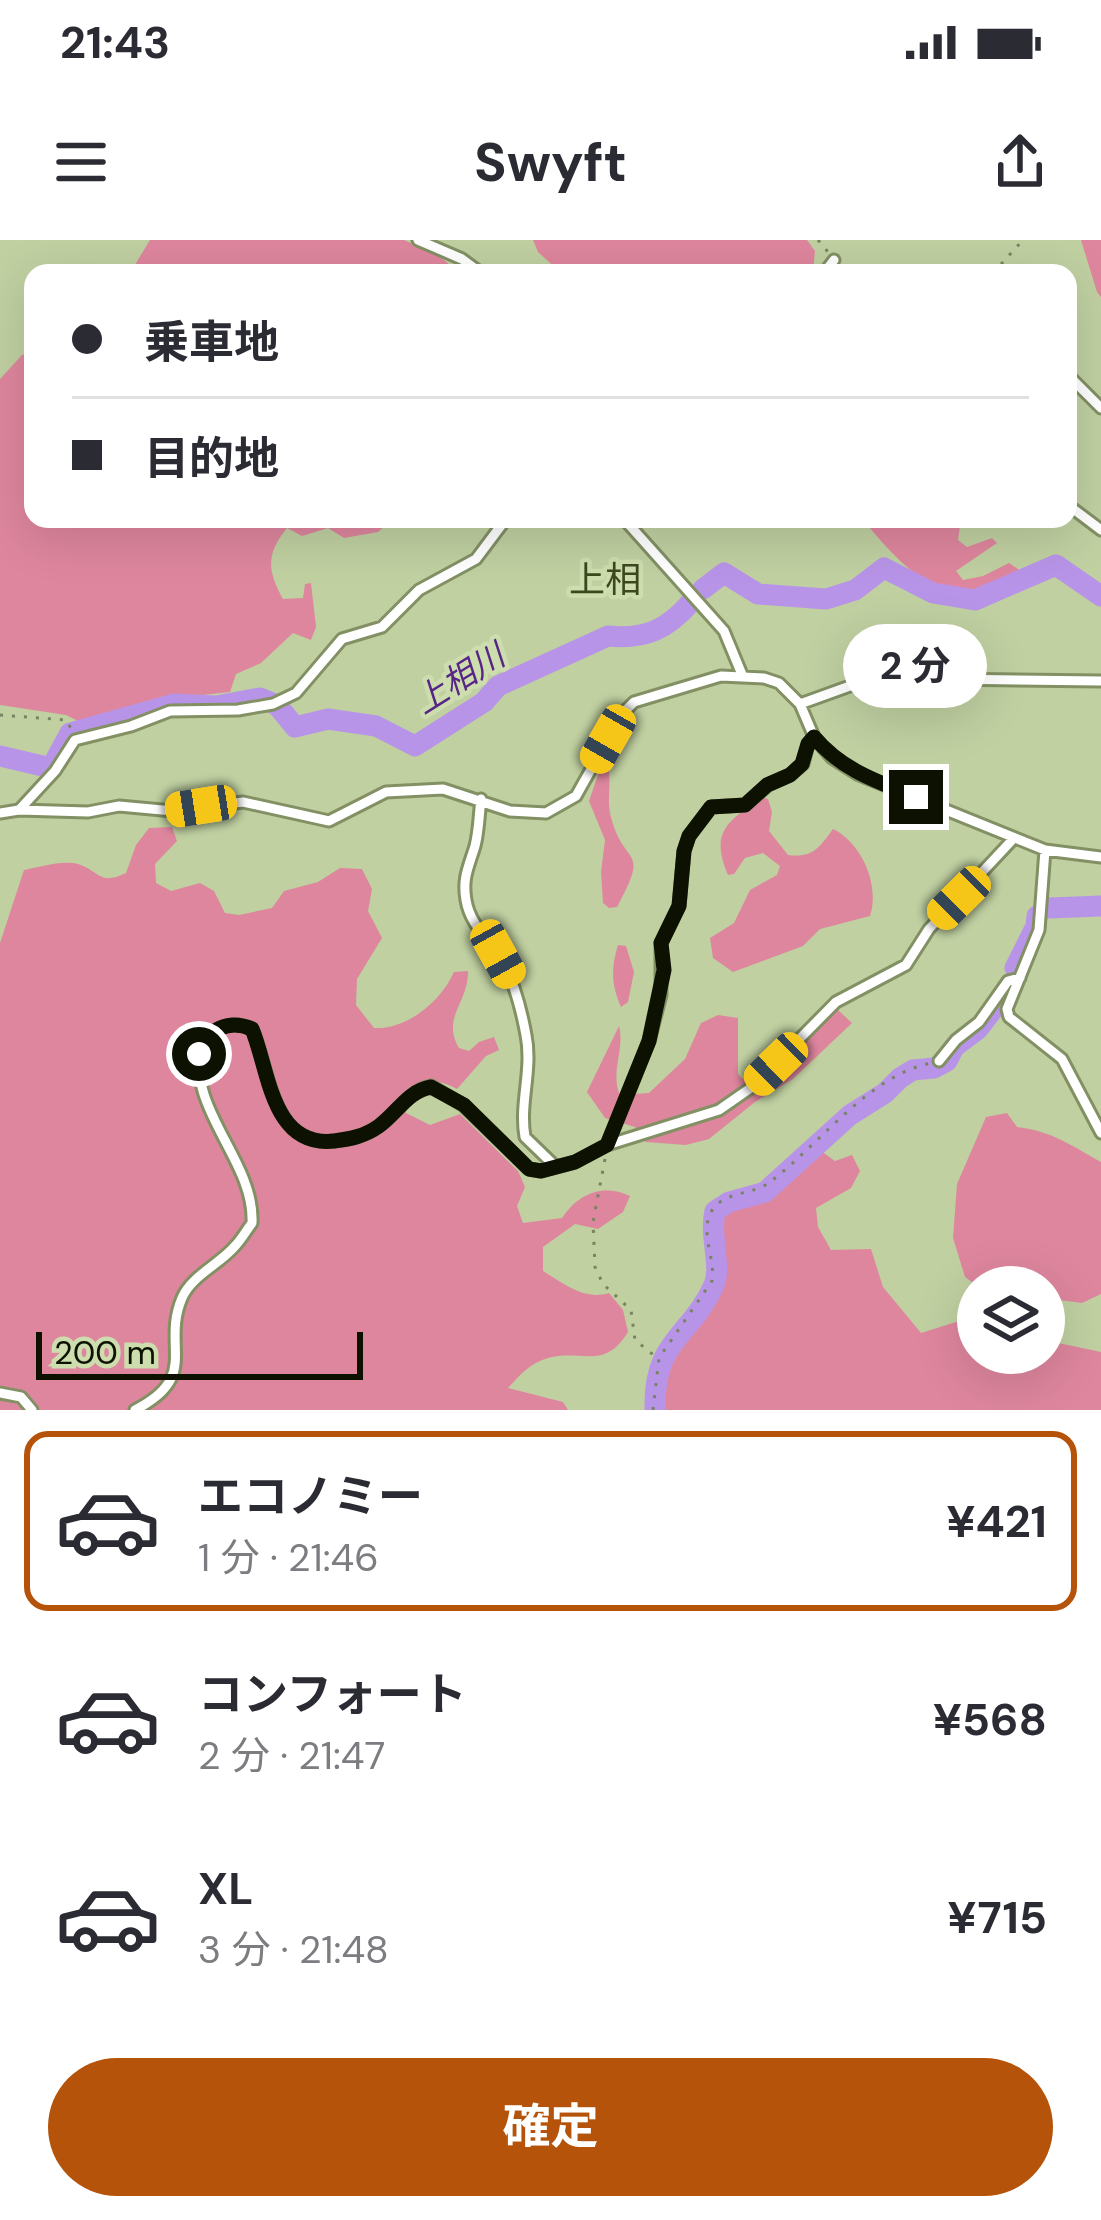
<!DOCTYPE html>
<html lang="ja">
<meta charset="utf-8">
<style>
body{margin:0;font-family:"DM Sans","Noto Sans JP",sans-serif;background:#f7f7f7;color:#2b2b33;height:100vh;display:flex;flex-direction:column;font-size:45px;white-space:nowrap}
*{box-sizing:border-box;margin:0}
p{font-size:39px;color:#7c7c81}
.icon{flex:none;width:66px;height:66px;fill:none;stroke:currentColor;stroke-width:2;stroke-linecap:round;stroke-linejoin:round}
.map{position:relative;height:1170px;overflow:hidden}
.panel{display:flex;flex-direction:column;background:#fff;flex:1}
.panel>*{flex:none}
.hud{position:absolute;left:24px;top:24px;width:1053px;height:264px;border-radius:24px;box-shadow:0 12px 48px #0002;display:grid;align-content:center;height:264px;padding:0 48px;background:#fff}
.buttons{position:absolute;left:957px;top:1026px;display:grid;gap:24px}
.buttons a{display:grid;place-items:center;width:108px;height:108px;border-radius:50%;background:#fff;box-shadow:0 12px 48px #0002;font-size:60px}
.scale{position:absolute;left:36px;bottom:30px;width:327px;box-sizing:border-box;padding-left:12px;border:6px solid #0c1102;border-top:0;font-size:33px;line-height:42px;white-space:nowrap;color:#0c1102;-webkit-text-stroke:9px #cdddad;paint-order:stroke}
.end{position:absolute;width:54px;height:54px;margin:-27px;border:15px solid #0c1102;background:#fff;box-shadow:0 0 0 6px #fff}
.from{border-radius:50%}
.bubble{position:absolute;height:84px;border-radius:42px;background:#fff;box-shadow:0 12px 48px #0002;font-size:39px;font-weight:700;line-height:84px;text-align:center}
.car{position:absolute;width:36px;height:72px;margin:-36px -18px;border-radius:15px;box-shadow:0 0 9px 3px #0007;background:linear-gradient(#f5c518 24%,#345 0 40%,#f5c518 0 76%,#345 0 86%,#f5c518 0)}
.hud b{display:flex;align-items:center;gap:42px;height:114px;font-size:45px}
.hud b+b{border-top:3px solid #e1e1e2}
.hud i{width:30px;height:30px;background:#2b2b33}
ul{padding:21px 0 0;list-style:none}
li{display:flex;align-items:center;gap:36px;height:180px;margin:0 24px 18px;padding:0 24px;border:6px solid transparent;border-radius:24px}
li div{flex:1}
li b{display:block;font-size:45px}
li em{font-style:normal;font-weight:700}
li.selected{border-color:#b45309}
li>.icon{width:108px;height:108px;stroke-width:1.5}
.cta{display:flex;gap:24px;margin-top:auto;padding:24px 48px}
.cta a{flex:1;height:138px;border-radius:72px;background:#b45309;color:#fff;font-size:48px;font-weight:700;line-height:138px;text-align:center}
.status{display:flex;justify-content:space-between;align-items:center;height:84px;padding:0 60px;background:#fff;direction:ltr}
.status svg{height:33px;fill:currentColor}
header{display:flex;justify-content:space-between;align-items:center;height:156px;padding:0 48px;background:#fff;font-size:54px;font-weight:700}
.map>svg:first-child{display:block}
.green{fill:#de869e}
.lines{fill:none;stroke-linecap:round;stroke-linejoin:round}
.river{stroke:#b894e8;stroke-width:21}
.minor-casing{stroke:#829064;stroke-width:15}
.path{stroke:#788361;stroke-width:3;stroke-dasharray:3 9;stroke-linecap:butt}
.minor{stroke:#fff;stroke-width:9}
.route{stroke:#0c1102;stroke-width:15}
.labels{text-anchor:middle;stroke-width:9;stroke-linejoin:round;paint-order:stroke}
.water-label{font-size:33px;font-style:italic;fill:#562586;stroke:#cdddad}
.quarter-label{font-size:36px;fill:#3c481e;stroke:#cdddad}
</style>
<div class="status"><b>21:43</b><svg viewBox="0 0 49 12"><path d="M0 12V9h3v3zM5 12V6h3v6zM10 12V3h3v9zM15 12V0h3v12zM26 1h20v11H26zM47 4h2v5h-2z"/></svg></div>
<header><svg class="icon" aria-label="menu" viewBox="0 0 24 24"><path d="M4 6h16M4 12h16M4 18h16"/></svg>Swyft<svg class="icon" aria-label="share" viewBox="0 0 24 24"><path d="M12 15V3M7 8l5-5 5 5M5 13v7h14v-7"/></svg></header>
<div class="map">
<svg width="1101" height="1170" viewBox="0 0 1101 1170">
<rect width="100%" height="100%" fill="#c0d0a1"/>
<path class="green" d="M150 0H404L438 15 460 33H130Z
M533 0H807L815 11 813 33H561L538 12Z
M1081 0H1101V57L1097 52Z
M33 112V279H393L378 292 344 298 328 288 302 296 287 288C266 314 267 330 283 359L303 358 305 344 311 343 316 387 311 400 293 393 261 423 236 434 230 452 166 459 86 485 66 475 0 465V139L22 115Z
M862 279H961L958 300 967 307 992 298 997 303 956 331 963 340 983 336 1009 323 1024 333C1010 340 995 349 980 353 932 365 889 310 862 279Z
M608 527C612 543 606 561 611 577 624 629 651 604 617 667L609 668 603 663 601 632 605 600 589 561 599 532Z
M761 557 768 559 772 572 769 591 788 615C813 618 819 608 833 589 862 603 880 645 870 676L820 689 803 706 733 732 713 718 710 698 734 683 750 650 777 635 780 626 763 613 745 618 734 634 728 635C709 590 729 582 761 557Z
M172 587 177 601 155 624 156 643 171 651 200 643 214 651 225 673 239 675 272 668 284 651 318 642 340 628 362 629 372 649 368 671 382 698 357 739 356 765 374 788C407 790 441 761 454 732L468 731C469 762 441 777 459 808L469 811 479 802 494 797 499 810 486 816 457 849C434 837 423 840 404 857L406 873 430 885 460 874 518 931 525 947 517 966 523 983 562 978C578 954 602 943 630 956L623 972 598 989 575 984 543 1007V1031C563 1043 585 1061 609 1053L623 1070 628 1092C604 1131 582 1109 548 1118 530 1123 520 1135 508 1148L563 1162 568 1170H0V703L24 630C40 627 62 620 78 624 100 631 99 646 126 633L136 605 149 588Z
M618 705 626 706 634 732 628 762 621 767C611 744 611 728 618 705Z
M838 770 852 783 793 839 755 862 709 899 686 905 646 902 635 887 605 878 587 852 619 786C625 809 610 833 620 855L649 853 685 819 701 783 718 775 738 778V834L744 840 763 841 801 807 827 774Z
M1007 873 1017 887C1052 891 1072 906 1101 922V1054L1082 1063 1044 1058V1047H978L965 1037 953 998 957 944 986 877Z
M821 911 835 921 852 915 860 931 851 948 816 968 818 987 831 1010 871 1009 883 1047 921 1093 978 1075V1113H1044V1100L1101 1112V1170H661L663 1140 671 1115 705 1075 724 1034 716 1000 720 974 735 964 769 956Z"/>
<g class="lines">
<path class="river" d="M703 349 724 333 758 354 826 359 855 350 884 328 933 353 975 360 1056 325 1101 356
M0 516 51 528 70 493 174 464 216 466 260 458 277 465 295 487 328 479 376 486 415 506 484 462 498 446 608 396C645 400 668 389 691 362
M1050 668 1101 666
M1015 728 1036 686 1037 676
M655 1170C653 1099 691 1097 714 1045 722 1026 709 996 715 971L729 962 765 952 850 875 885 853 900 838 913 830 934 828 947 821 954 807 978 789 1008 750"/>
<defs>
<path id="minor" d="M418 0 462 19 481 33
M824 33 834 20
M1068 135 1101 168
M1068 265 1101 290
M624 279 724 391 743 437
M800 464 872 438 1101 441
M481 559C479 574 479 591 475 606 469 626 462 638 466 660 470 684 486 696 499 715 514 739 521 768 526 795 533 830 519 863 525 897L556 927
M19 570 55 531 75 500 131 486 170 471 238 470 273 464 296 453 342 399 382 387 419 350 476 319 506 279
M0 573 19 570 88 572 119 566 173 571 243 562 329 581 386 552 443 549 510 571 546 573 576 556 622 474 634 462 721 436 764 438 779 443 800 464 814 497 832 518 857 534 1045 610 1101 617
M1045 610 1039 690 1007 769 1009 777 1062 819 1101 893
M939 821 956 800 979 782 1008 741 1020 738
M607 905 649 801 661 755V703L679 666 684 611 689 596 711 567 745 565 768 545 790 535 803 524 808 504 814 497
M0 1153 21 1157 32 1170
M135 1170C201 1136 161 1107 182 1058 191 1036 220 1024 235 1006 241 1000 246 991 252 983 255 920 184 868 202 803 219 787 230 780 252 789 270 829 271 908 334 901 351 899 365 896 379 886 398 872 408 851 431 846L463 865 529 929 541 931 575 922 607 905 719 870 752 847 836 762 906 725 929 689 1014 598"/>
</defs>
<use href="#minor" class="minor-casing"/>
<path class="path" d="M818 0 828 12
M844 27 852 33
M993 33 1023 0
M0 475 66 480 73 492
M605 919 593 982 595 1027 603 1044 631 1070 635 1100 656 1117
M653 1170 659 1118 712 1041C716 1018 698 990 713 969 726 951 753 955 770 942 819 905 870 834 932 823"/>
<use href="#minor" class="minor"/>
</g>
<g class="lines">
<path class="route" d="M199 814C206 789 229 779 252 789 269 829 271 908 334 901 351 899 365 896 379 886 398 872 408 851 431 847L464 865 529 929 541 931 575 922 607 905 649 801 664 730 661 703 679 666 684 611 689 596 711 567 745 565 767 545 790 535 802 524 808 504 814 497C842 530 876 541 916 557"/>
</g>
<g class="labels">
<g class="water-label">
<text transform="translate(459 438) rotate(-32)" y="12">上相川</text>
</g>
<g class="quarter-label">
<text x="605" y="352">上相</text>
</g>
</g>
</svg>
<div class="buttons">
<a><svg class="icon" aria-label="layers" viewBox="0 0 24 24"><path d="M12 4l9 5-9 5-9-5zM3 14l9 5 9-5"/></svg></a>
</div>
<div class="scale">200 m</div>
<i class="end from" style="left:199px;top:814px"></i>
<i class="end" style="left:916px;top:557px"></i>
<div class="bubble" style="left:843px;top:384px;width:144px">2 分</div>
<i class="car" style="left:608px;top:499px;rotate:210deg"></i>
<i class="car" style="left:201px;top:566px;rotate:261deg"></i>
<i class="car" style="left:959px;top:658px;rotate:225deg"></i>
<i class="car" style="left:498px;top:714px;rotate:151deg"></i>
<i class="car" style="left:776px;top:824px;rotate:226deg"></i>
<div class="hud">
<b><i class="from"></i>乗車地</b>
<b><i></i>目的地</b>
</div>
</div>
<section class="panel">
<ul>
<li class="selected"><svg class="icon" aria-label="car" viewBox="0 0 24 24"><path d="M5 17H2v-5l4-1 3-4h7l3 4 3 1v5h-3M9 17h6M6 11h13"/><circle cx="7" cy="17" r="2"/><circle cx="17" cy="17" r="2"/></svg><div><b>エコノミー</b><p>1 分 · 21:46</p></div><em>¥421</em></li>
<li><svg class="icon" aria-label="car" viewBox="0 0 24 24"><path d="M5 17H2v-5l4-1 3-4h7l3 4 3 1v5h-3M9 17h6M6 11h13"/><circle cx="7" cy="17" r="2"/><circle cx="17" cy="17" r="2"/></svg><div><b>コンフォート</b><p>2 分 · 21:47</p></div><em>¥568</em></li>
<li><svg class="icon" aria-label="car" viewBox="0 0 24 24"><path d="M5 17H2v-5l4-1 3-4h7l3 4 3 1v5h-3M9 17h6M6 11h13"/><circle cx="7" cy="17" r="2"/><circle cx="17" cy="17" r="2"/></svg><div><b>XL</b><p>3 分 · 21:48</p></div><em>¥715</em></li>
</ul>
<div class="cta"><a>確定</a></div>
</section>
